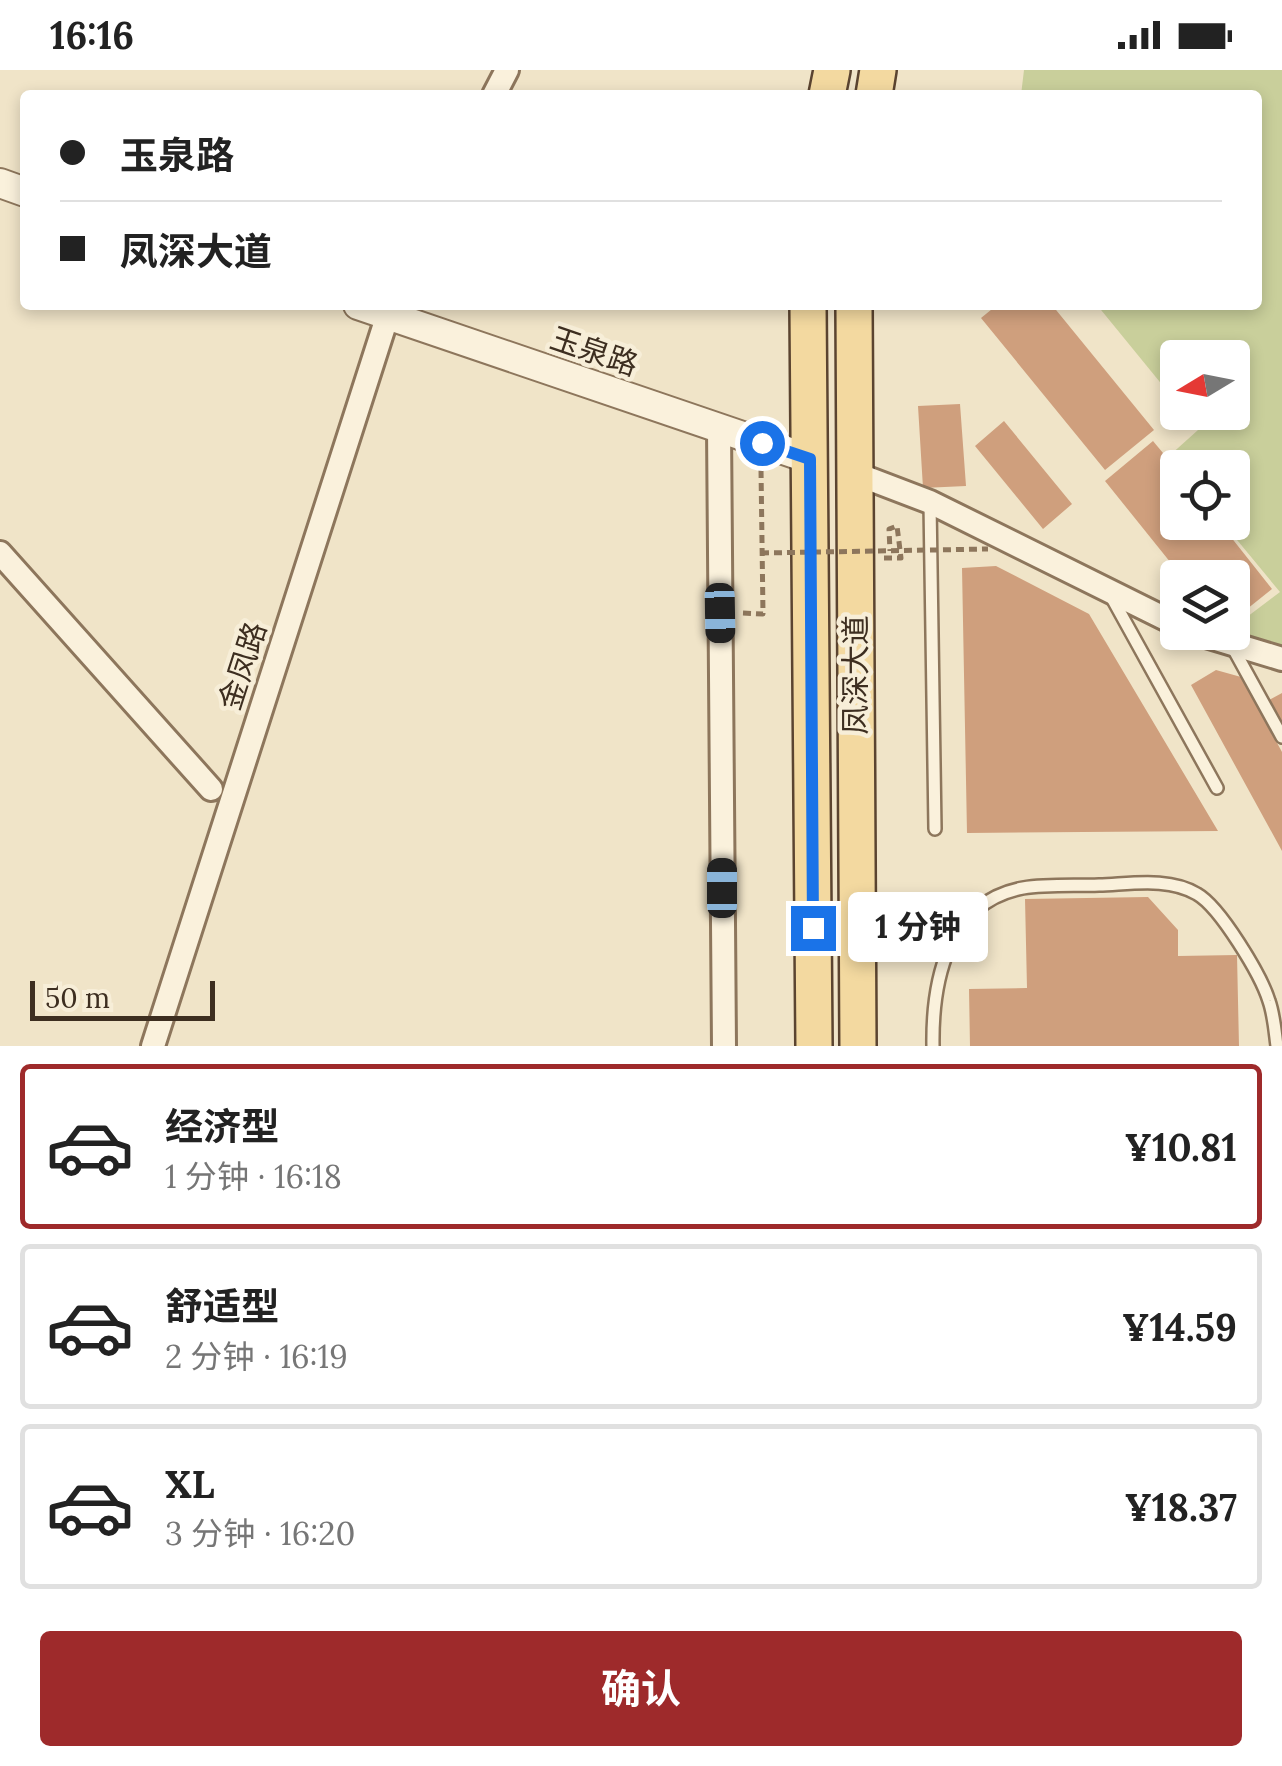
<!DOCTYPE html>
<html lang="zh">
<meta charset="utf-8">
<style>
body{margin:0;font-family:Lora,"Noto Sans SC",serif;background:#f2f2f2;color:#222;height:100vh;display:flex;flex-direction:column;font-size:38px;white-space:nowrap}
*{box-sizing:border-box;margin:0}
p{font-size:32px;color:#767676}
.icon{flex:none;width:55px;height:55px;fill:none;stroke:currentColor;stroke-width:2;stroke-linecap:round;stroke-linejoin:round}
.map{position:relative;height:976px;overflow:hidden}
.details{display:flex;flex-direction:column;background:#fff;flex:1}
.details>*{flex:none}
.top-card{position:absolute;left:20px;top:20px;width:1242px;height:220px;border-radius:10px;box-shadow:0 5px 15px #0003;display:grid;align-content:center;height:220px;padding:0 40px;background:#fff}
.needle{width:65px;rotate:260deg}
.buttons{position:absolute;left:1160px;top:270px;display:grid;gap:20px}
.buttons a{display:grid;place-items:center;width:90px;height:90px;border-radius:10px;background:#fff;box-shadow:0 5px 15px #0003;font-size:50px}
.scale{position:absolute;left:30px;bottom:25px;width:185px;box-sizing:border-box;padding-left:10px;border:5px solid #3d2e20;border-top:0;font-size:28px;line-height:35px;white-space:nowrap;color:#3d2e20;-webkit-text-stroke:8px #f7eed8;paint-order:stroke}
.end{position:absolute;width:45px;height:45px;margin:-22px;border:12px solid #1a73e8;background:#fff;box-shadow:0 0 0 5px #fff}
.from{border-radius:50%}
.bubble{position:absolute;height:70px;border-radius:10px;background:#fff;box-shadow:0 5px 15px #0003;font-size:32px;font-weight:700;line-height:70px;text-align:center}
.car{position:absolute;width:30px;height:60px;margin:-30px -15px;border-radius:12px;box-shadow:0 0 8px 2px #0007;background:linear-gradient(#222 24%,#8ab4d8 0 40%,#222 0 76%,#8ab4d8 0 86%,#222 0)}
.top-card b{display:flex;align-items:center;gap:35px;height:95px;font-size:38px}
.top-card b+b{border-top:2px solid #e0e0e0}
.top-card i{width:25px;height:25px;background:#222}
ul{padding:18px 0 0;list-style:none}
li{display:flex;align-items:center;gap:30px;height:165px;margin:0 20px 15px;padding:0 20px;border:5px solid #e0e0e0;border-radius:10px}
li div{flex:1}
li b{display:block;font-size:38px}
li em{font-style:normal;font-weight:700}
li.on{border-color:#9e2a2b}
li>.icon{width:90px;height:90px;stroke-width:1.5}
.cta{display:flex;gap:20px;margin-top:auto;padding:20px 40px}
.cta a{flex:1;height:115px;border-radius:10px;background:#9e2a2b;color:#fff;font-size:40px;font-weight:700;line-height:115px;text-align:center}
.status{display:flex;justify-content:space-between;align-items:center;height:70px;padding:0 50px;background:#fff;direction:ltr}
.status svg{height:28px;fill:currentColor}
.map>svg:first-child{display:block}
.green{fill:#c9cf9b}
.building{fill:#cf9f7d}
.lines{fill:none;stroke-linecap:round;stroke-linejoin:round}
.service-casing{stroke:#8d765c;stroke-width:16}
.minor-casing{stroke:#8d765c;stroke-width:28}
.tertiary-casing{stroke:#8d765c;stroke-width:32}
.primary-casing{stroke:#5b4430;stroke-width:40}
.path{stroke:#8d765c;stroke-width:5;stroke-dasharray:8 5;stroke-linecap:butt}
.service{stroke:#faf1dc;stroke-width:11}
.minor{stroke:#faf1dc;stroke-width:22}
.tertiary{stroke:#faf1dc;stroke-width:28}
.primary{stroke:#f3d9a0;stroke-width:35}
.path-bridge{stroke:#8d765c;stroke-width:5;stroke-dasharray:8 5;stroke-linecap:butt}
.route{stroke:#1a73e8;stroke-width:12}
.labels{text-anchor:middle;stroke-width:9;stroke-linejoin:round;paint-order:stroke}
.street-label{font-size:30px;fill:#3d2e20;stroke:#f7eed8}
</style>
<div class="status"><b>16:16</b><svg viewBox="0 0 49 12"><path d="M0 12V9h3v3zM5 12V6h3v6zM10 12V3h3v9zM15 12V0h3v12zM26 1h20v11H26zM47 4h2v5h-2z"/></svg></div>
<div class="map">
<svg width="1282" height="976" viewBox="0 0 1282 976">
<rect width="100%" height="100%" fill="#f0e4c8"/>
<path class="green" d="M1024 0H1282V580L1253 574 1235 556 1280 522 1223 453 1232 452V398H1177L1168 387 1198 360 1185 343 1232 342V288H1178L1177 333 1097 235H1258V25H1021Z"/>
<path class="building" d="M997 235H1052L1154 360 1105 400 981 248Z
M960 334 966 416 923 418 918 336Z
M1004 351 1072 434 1043 459 975 376Z
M1153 371 1178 401V452H1219L1272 519 1232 551V508H1183L1105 411Z
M996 496 1089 544 1218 761 967 763 962 498Z
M1216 600 1241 607 1282 682V781L1191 615Z
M1282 623V653L1269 630Z
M1148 827 1178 860V886L1237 885 1239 976H970L969 919 1027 918 1025 829Z"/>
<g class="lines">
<defs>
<path id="service" d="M930 433 935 759
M1112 528 1217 718
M1233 578 1282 667
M933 976C932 912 947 832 1023 818 1047 814 1075 816 1099 815 1131 814 1169 807 1197 824 1220 837 1261 905 1269 931 1274 945 1275 961 1277 976"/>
<path id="minor" d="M494 25 507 0
M719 358 724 976
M854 403 930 432 1178 555
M0 483 211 719
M1193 562 1282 589
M153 976 391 235"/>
<path id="tertiary" d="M0 113 25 122
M358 235 810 389"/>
<path id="primary" d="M827 25 832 0
M874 25 878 0
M808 235 814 976
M854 235 858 976"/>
</defs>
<use href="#service" class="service-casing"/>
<use href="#minor" class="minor-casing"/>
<use href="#tertiary" class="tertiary-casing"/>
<use href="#primary" class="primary-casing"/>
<path class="path" d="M884 488H901L897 456 889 459 890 481
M743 543 763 544 761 399"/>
<use href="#service" class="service"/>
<use href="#minor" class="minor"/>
<use href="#tertiary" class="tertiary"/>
<use href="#primary" class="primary"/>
<path class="path-bridge" d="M761 483 988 479"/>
</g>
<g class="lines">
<path class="route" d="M762 373 810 389 813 858"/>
</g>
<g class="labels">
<g class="street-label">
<text transform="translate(594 282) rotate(19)" y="10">玉泉路</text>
<text transform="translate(243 596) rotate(-72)" y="10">金凤路</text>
<text transform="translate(856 605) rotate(-90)" y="10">凤深大道</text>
</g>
</g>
</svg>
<div class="buttons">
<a><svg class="needle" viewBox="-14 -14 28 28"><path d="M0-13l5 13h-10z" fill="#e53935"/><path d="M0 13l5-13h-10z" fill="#767676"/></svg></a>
<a><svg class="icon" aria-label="locate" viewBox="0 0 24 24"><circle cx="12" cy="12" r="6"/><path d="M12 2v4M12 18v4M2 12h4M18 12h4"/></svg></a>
<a><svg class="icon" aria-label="layers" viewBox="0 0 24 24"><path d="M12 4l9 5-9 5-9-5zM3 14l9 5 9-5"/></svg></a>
</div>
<div class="scale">50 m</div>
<i class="end from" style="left:762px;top:373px"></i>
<i class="end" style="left:813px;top:858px"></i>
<div class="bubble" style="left:848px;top:822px;width:140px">1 分钟</div>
<i class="car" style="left:720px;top:543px;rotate:179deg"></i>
<i class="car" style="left:722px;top:818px;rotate:0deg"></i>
<div class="top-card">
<b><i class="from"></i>玉泉路</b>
<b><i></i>凤深大道</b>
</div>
</div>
<section class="details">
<ul>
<li class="on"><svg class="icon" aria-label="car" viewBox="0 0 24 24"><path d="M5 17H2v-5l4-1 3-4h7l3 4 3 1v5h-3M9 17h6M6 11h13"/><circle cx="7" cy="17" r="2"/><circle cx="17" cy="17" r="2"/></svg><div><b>经济型</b><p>1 分钟 · 16:18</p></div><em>¥10.81</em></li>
<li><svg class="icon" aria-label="car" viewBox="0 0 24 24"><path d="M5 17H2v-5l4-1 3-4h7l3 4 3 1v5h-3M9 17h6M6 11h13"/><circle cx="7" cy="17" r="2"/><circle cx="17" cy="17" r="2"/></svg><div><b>舒适型</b><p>2 分钟 · 16:19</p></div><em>¥14.59</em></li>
<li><svg class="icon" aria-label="car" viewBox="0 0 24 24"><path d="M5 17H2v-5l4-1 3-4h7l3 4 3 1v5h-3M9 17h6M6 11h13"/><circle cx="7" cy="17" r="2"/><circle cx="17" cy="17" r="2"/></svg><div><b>XL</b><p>3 分钟 · 16:20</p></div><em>¥18.37</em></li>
</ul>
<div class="cta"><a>确认</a></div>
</section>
